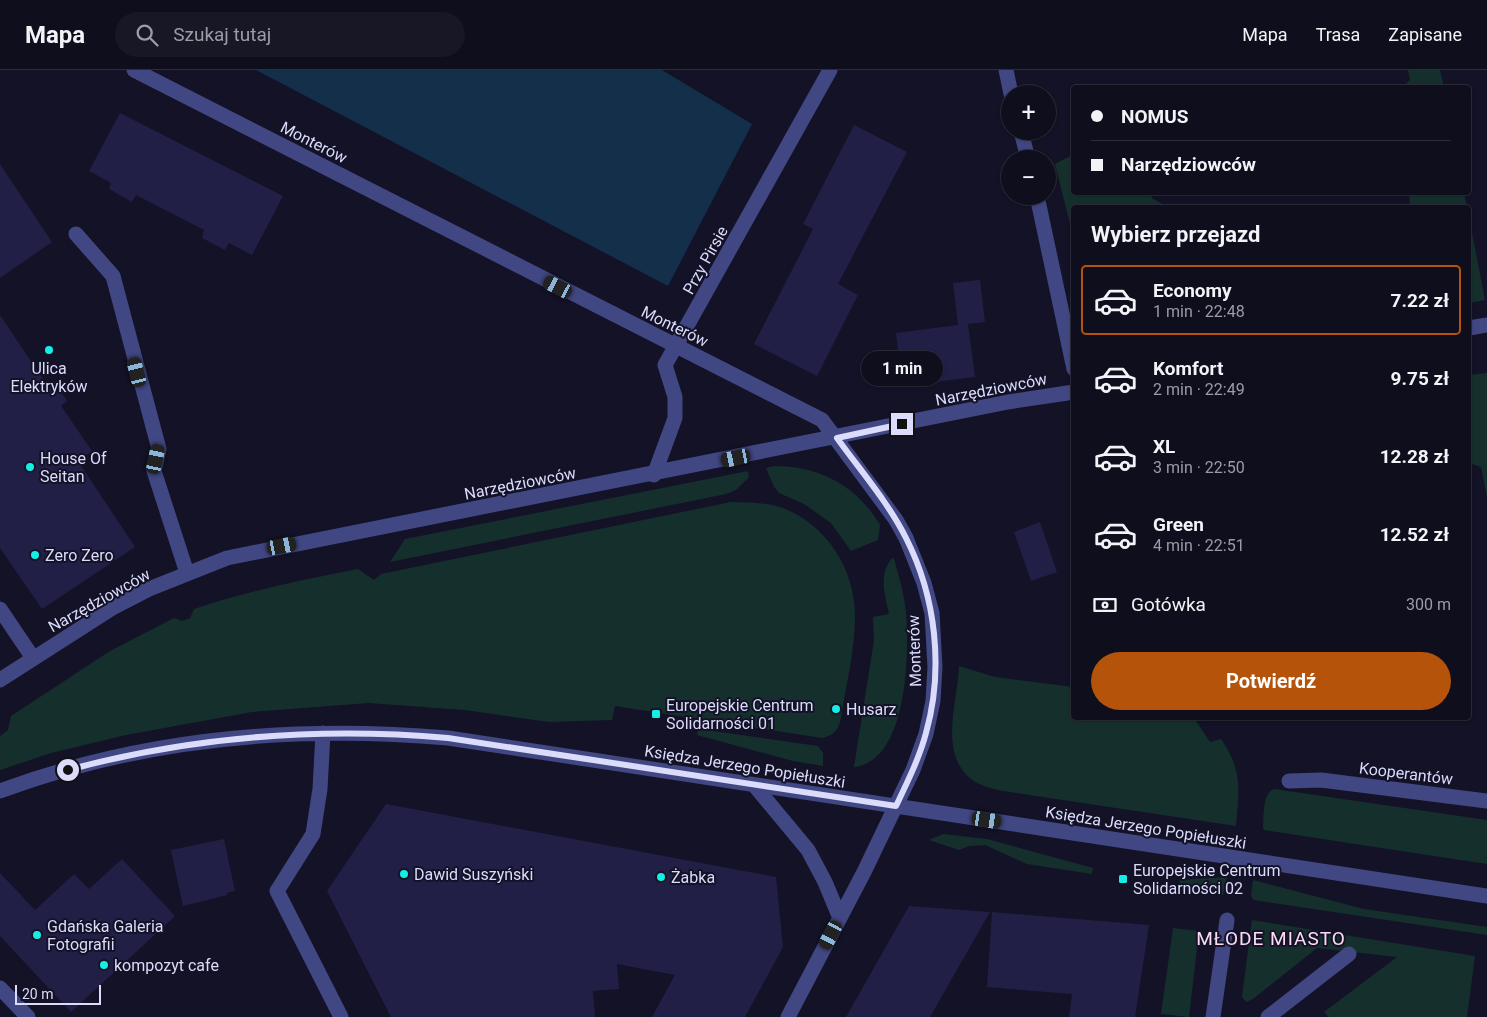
<!DOCTYPE html>
<html lang="pl">
<meta charset="utf-8">
<style>
body{margin:0;font-family:Roboto,sans-serif;background:#171726;color:#f1f3f6;height:100vh;display:flex;flex-direction:column;font-size:19px;white-space:nowrap}
*{box-sizing:border-box;margin:0}
p{font-size:16px;color:#9b9ca4}
.icon{flex:none;width:28px;height:28px;fill:none;stroke:currentColor;stroke-width:2;stroke-linecap:round;stroke-linejoin:round}
.map{position:relative;flex:1;overflow:hidden}
.side{position:absolute;left:1071px;top:135px;width:400px;height:515px;display:flex;flex-direction:column;background:#0e0e1d;border-radius:5px;box-shadow:0 1px 4px #0004,0 0 0 1px #2e2e3b}
.side>*{flex:none}
.banner{position:absolute;left:1071px;top:15px;width:400px;height:110px;border-radius:5px;box-shadow:0 1px 4px #0004,0 0 0 1px #2e2e3b;display:grid;align-content:center;height:110px;padding:0 20px;background:#0e0e1d}
.controls{position:absolute;left:1001px;top:15px;display:grid;gap:10px}
.controls a{display:grid;place-items:center;width:55px;height:55px;border-radius:50%;background:#0e0e1d;box-shadow:0 1px 4px #0004,0 0 0 1px #2e2e3b;font-size:25px}
.scale{position:absolute;left:15px;bottom:12px;width:86px;box-sizing:border-box;padding-left:5px;border:2px solid #dbdbfc;border-top:0;font-size:14px;line-height:18px;white-space:nowrap;color:#dbdbfc;-webkit-text-stroke:4px #131227;paint-order:stroke}
.end{position:absolute;width:22px;height:22px;margin:-11px;border:6px solid #dbdbfc;background:#111;box-shadow:0 0 0 2px #111}
.from{border-radius:50%}
.bubble{position:absolute;height:35px;border-radius:18px;background:#0e0e1d;box-shadow:0 1px 4px #0004,0 0 0 1px #2e2e3b;font-size:16px;font-weight:700;line-height:35px;text-align:center}
.car{position:absolute;width:15px;height:30px;margin:-15px -8px;border-radius:6px;box-shadow:0 0 4px 1px #0007;background:linear-gradient(#222 24%,#8ab4d8 0 40%,#222 0 76%,#8ab4d8 0 86%,#222 0)}
.banner b{display:flex;align-items:center;gap:18px;height:48px;font-size:19px}
.banner b+b{border-top:1px solid #2e2e3b}
.banner i{width:12px;height:12px;background:#f1f3f6}
ul{padding:0;list-style:none}
li{display:flex;align-items:center;gap:15px;height:70px;margin:0 10px 8px;padding:0 10px;border:2px solid transparent;border-radius:5px}
li div{flex:1}
li b{display:block;font-size:19px}
li em{font-style:normal;font-weight:700}
li.active{border-color:#b45309}
li>.icon{width:45px;height:45px;stroke-width:1.5}
h2{padding:0 20px;font-size:22px;line-height:60px}
.pay{display:flex;align-items:center;gap:12px;height:55px;padding:0 20px;font-size:19px}
.pay p{margin-inline-start:auto}
.primary-button{display:flex;gap:10px;margin-top:auto;padding:10px 20px}
.primary-button a{flex:1;height:58px;border-radius:30px;background:#b45309;color:#fff;font-size:20px;font-weight:700;line-height:58px;text-align:center}
header{display:flex;align-items:center;gap:30px;box-sizing:border-box;height:70px;padding:0 25px;background:#0e0e1d;border-bottom:1px solid #2e2e3b}
header strong{font-size:24px}
nav{display:flex;gap:28px;margin-inline-start:auto;font-size:18px}
.search{width:350px;height:45px;background:#171726;display:flex;align-items:center;gap:12px;box-sizing:border-box;padding:0 18px;border-radius:28px;color:#9b9ca4;font-size:19px}
.map>svg:first-child{display:block}
.green{fill:#15302c}
.water{fill:#132f4a}
.building{fill:#221f46}
.lines{fill:none;stroke-linecap:round;stroke-linejoin:round}
.minor{stroke:#414782;stroke-width:15}
.route{stroke:#dbdbfc;stroke-width:6}
.poi-dot{fill:#16ede4;stroke:#131227;stroke-width:2}
.labels{text-anchor:middle;stroke-width:4;stroke-linejoin:round;paint-order:stroke}
.street-label{font-size:16px;fill:#dbdbfc;stroke:#131227}
.poi-label{font-size:16px;fill:#dbdbfc;stroke:#131227;text-anchor:start}
.quarter-label{font-size:19px;letter-spacing:1px;fill:#fcdcf5;stroke:#131227}
</style>
<header>
<strong>Mapa</strong>
<div class="search"><svg class="icon" aria-label="search" viewBox="0 0 24 24"><circle cx="10" cy="10" r="6"/><path d="M15 15l6 6"/></svg>Szukaj tutaj</div>
<nav><a>Mapa</a><a>Trasa</a><a>Zapisane</a></nav>
</header>
<div class="map">
<svg width="1487" height="947" viewBox="0 0 1487 947">
<rect width="100%" height="100%" fill="#131227"/>
<path class="green" d="M1408 0H1440L1444 17H1402L1410 10Z
M1074 84V122L1149 123 1153 129 1168 137 1074 138V170L1055 94Z
M1409 123H1464L1467 137H1410Z
M1469 147 1485 230 1469 233Z
M1487 303V427L1481 397 1469 393V305Z
M774 396C820 396 857 416 880 455L878 470 851 481 831 453 804 434 779 423 774 417 766 398Z
M748 401 749 407 736 420 726 424 390 492 405 469Z
M731 432C747 433 765 432 780 437 826 453 855 499 855 546 855 580 846 615 841 648 838 660 835 665 822 668L615 636 612 650 549 652 465 640 368 633 252 642 126 665 51 683 0 700V666L8 660 11 646 110 581 174 548 182 551 190 548 194 539C248 521 302 510 358 499L374 510 381 504Z
M892 488 894 489C899 506 904 524 906 542 909 581 909 691 854 697L874 570 873 547 889 544C885 524 878 506 892 488Z
M959 596 995 607 1074 617V648H1194L1210 672 1221 669C1243 701 1239 719 1236 756L1003 721C993 719 980 716 971 709 938 682 958 632 959 596Z
M698 659 818 676 823 683V696L793 691 697 665Z
M1274 719 1487 750V794L1264 760 1263 758C1264 747 1262 723 1274 719Z
M943 764 987 769 1093 798 1092 804 1027 794 985 775 969 776 959 780 929 770Z
M1227 807 1223 825 1178 819 1180 810Z
M1253 810 1364 839 1487 857V865L1254 830 1251 826Z
M1252 850 1475 886 1467 947H1329L1324 942 1397 887 1317 878 1253 929 1246 932 1242 927Z
M1173 858 1199 861 1189 947 1161 944Z"/>
<path class="water" d="M256 0H662L752 54 668 216Z"/>
<path class="building" d="M120 43 283 126 252 185 229 173 225 180 202 168 204 160 136 125 132 132 109 119 111 113 89 101Z
M854 55 907 82 838 214 858 225 817 306 754 274 813 159 803 154Z
M0 94 52 172 0 208Z
M980 210 985 252 968 254 975 307 902 316 896 263 958 255 953 213Z
M0 245 47 315 54 311 67 331 61 336 92 381 78 391 135 477 42 539 0 478Z
M1040 452 1057 502 1031 511 1014 462Z
M386 734 776 807 783 877 745 947H652L675 905 617 894 619 919 593 921 595 947H391L327 821Z
M224 769 235 821 227 823V825L183 836 171 780Z
M122 789 175 846 71 942 0 866V803L35 840 74 804 89 819Z
M909 836 990 842 930 947H846Z
M992 842 1149 855 1135 947H1069L1072 924 987 917Z"/>
<g class="lines">
<path class="minor" d="M134 0 822 350 896 450 906 468 924 513 932 543 935 597 933 631 926 664 913 700 864 802 788 947
M1006 0 1011 24
M1021 61 1028 89
M1037 126 1074 299
M76 164 113 206 159 379 154 401 187 503
M1469 258 1487 255
M654 405 675 348V327L665 295 830 0
M0 539 33 588
M0 610 114 537 149 519 227 488 1008 332 1074 322
M323 663 320 719 313 764 277 821 341 947
M1289 711 1321 710 1487 731
M754 715 808 780 825 812 840 848
M0 721C143 668 297 655 448 668L1487 826
M0 918 28 947
M1213 947 1227 850
M1268 947 1349 884"/>
</g>
<g class="lines">
<path class="route" d="M68 700C193 666 320 657 448 668L896 736C907 713 919 689 926 663 944 599 936 527 906 468 888 432 860 400 837 368L902 354"/>
</g>
<g class="poi-dot">
<circle cx="49" cy="280" r="5"/>
<circle cx="30" cy="397" r="5"/>
<circle cx="35" cy="485" r="5"/>
<circle cx="836" cy="639" r="5"/>
<rect x="651" y="639" width="10" height="10" rx="2.5"/>
<circle cx="404" cy="804" r="5"/>
<circle cx="661" cy="807" r="5"/>
<rect x="1118" y="804" width="10" height="10" rx="2.5"/>
<circle cx="37" cy="865" r="5"/>
<circle cx="104" cy="895" r="5"/>
</g>
<g class="labels">
<g class="street-label">
<text transform="translate(314 72) rotate(27)" y="6">Monterów</text>
<text transform="translate(705 190) rotate(-61)" y="6">Przy Pirsie</text>
<text transform="translate(675 256) rotate(26)" y="6">Monterów</text>
<text transform="translate(991 319) rotate(-11)" y="6">Narzędziowców</text>
<text transform="translate(520 413) rotate(-11)" y="6">Narzędziowców</text>
<text transform="translate(99 530) rotate(-29)" y="6">Narzędziowców</text>
<text transform="translate(914 581) rotate(-92)" y="6">Monterów</text>
<text transform="translate(745 696) rotate(9)" y="6">Księdza Jerzego Popiełuszki</text>
<text transform="translate(1406 703) rotate(7)" y="6">Kooperantów</text>
<text transform="translate(1146 757) rotate(9)" y="6">Księdza Jerzego Popiełuszki</text>
</g>
<g class="poi-label">
<text x="49" y="304" text-anchor="middle">Ulica<tspan x="49" dy="18">Elektryków</tspan></text>
<text x="40" y="394">House Of<tspan x="40" dy="18">Seitan</tspan></text>
<text x="45" y="491">Zero Zero</text>
<text x="666" y="641">Europejskie Centrum<tspan x="666" dy="18">Solidarności 01</tspan></text>
<text x="846" y="645">Husarz</text>
<text x="1133" y="806">Europejskie Centrum<tspan x="1133" dy="18">Solidarności 02</tspan></text>
<text x="414" y="810">Dawid Suszyński</text>
<text x="671" y="813">Żabka</text>
<text x="47" y="862">Gdańska Galeria<tspan x="47" dy="18">Fotografii</tspan></text>
<text x="114" y="901">kompozyt cafe</text>
</g>
<g class="quarter-label">
<text x="1271" y="875">MŁODE MIASTO</text>
</g>
</g>
</svg>
<div class="controls">
<a>+</a>
<a>−</a>
</div>
<div class="scale">20 m</div>
<i class="end from" style="left:68px;top:700px"></i>
<i class="end" style="left:902px;top:354px"></i>
<div class="bubble" style="left:861px;top:281px;width:82px">1 min</div>
<i class="car" style="left:558px;top:217px;rotate:297deg"></i>
<i class="car" style="left:137px;top:302px;rotate:346deg"></i>
<i class="car" style="left:736px;top:388px;rotate:258deg"></i>
<i class="car" style="left:156px;top:389px;rotate:12deg"></i>
<i class="car" style="left:282px;top:476px;rotate:79deg"></i>
<i class="car" style="left:987px;top:750px;rotate:99deg"></i>
<i class="car" style="left:831px;top:865px;rotate:208deg"></i>
<div class="banner">
<b><i class="from"></i>NOMUS</b>
<b><i></i>Narzędziowców</b>
</div>
<section class="side">
<h2>Wybierz przejazd</h2>
<ul>
<li class="active"><svg class="icon" aria-label="car" viewBox="0 0 24 24"><path d="M5 17H2v-5l4-1 3-4h7l3 4 3 1v5h-3M9 17h6M6 11h13"/><circle cx="7" cy="17" r="2"/><circle cx="17" cy="17" r="2"/></svg><div><b>Economy</b><p>1 min · 22:48</p></div><em>7.22 zł</em></li>
<li><svg class="icon" aria-label="car" viewBox="0 0 24 24"><path d="M5 17H2v-5l4-1 3-4h7l3 4 3 1v5h-3M9 17h6M6 11h13"/><circle cx="7" cy="17" r="2"/><circle cx="17" cy="17" r="2"/></svg><div><b>Komfort</b><p>2 min · 22:49</p></div><em>9.75 zł</em></li>
<li><svg class="icon" aria-label="car" viewBox="0 0 24 24"><path d="M5 17H2v-5l4-1 3-4h7l3 4 3 1v5h-3M9 17h6M6 11h13"/><circle cx="7" cy="17" r="2"/><circle cx="17" cy="17" r="2"/></svg><div><b>XL</b><p>3 min · 22:50</p></div><em>12.28 zł</em></li>
<li><svg class="icon" aria-label="car" viewBox="0 0 24 24"><path d="M5 17H2v-5l4-1 3-4h7l3 4 3 1v5h-3M9 17h6M6 11h13"/><circle cx="7" cy="17" r="2"/><circle cx="17" cy="17" r="2"/></svg><div><b>Green</b><p>4 min · 22:51</p></div><em>12.52 zł</em></li>
</ul>
<div class="pay"><svg class="icon" aria-label="cash" viewBox="0 0 24 24"><path d="M3 7h18v10H3z"/><circle cx="12" cy="12" r="2"/></svg>Gotówka<p>300 m</p></div>
<div class="primary-button"><a>Potwierdź</a></div>
</section>
</div>
